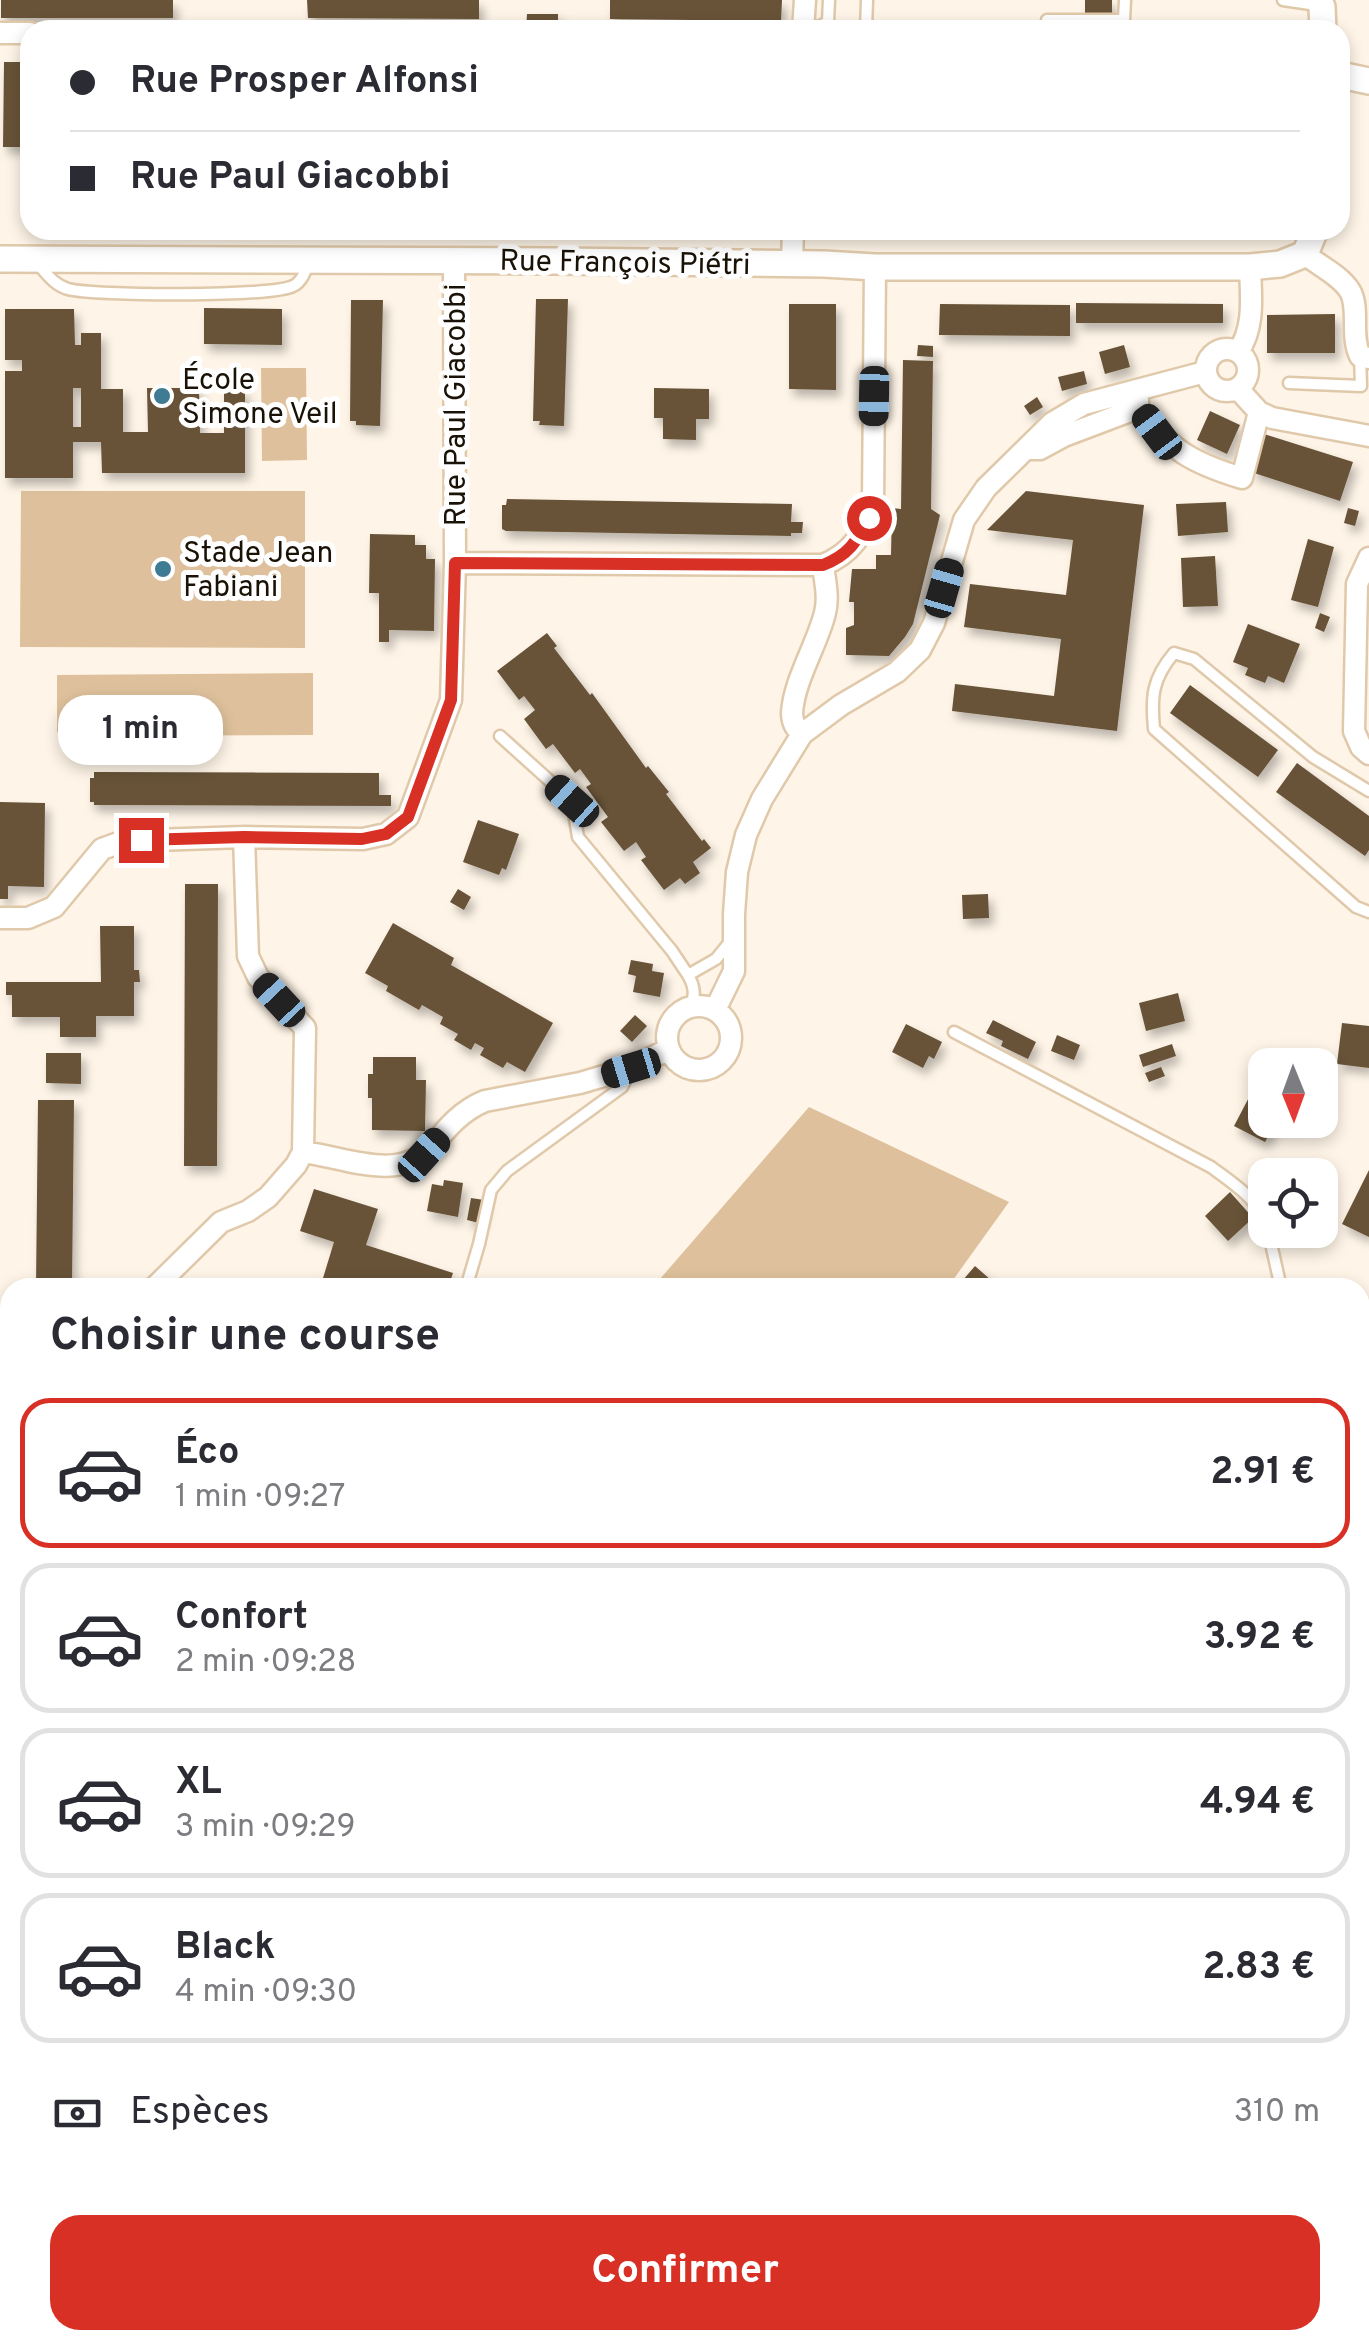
<!DOCTYPE html>
<html lang="fr">
<meta charset="utf-8">
<style>
body{margin:0;font-family:Overpass,sans-serif;background:#f7f7f7;color:#2b2b33;height:100vh;display:flex;flex-direction:column;font-size:38px;white-space:nowrap}
*{box-sizing:border-box;margin:0}
p{font-size:32px;color:#7c7c81}
.icon{flex:none;width:55px;height:55px;fill:none;stroke:currentColor;stroke-width:2;stroke-linecap:round;stroke-linejoin:round}
.map{position:relative;flex:1;overflow:hidden}
.details{position:absolute;left:0px;top:1278px;width:1370px;height:1072px;display:flex;flex-direction:column;background:#fff;border-radius:30px 30px 0 0;box-shadow:0 5px 15px #0003}
.details>*{flex:none}
.banner{position:absolute;left:20px;top:20px;width:1330px;height:220px;border-radius:30px;box-shadow:0 5px 15px #0003;display:grid;align-content:center;height:220px;padding:0 50px;background:#fff}
.needle{width:65px;rotate:179deg}
.fabs{position:absolute;left:1248px;top:1048px;display:grid;gap:20px}
.fabs a{display:grid;place-items:center;width:90px;height:90px;border-radius:20px;background:#fff;box-shadow:0 5px 15px #0003;font-size:50px}
.end{position:absolute;width:45px;height:45px;margin:-22px;border:12px solid #d93025;background:#fff;box-shadow:0 0 0 5px #fff}
.from{border-radius:50%}
.bubble{position:absolute;height:70px;border-radius:30px;background:#fff;box-shadow:0 5px 15px #0003;font-size:32px;font-weight:700;line-height:70px;text-align:center}
.car{position:absolute;width:30px;height:60px;margin:-30px -15px;border-radius:12px;box-shadow:0 0 8px 2px #0007;background:linear-gradient(#222 24%,#8ab4d8 0 40%,#222 0 76%,#8ab4d8 0 86%,#222 0)}
.banner b{display:flex;align-items:center;gap:35px;height:95px;font-size:38px}
.banner b+b{border-top:2px solid #e1e1e2}
.banner i{width:25px;height:25px;background:#2b2b33}
ul{padding:0;list-style:none}
li{display:flex;align-items:center;gap:30px;height:150px;margin:0 20px 15px;padding:0 30px;border:5px solid #e1e1e2;border-radius:30px}
li div{flex:1}
li b{display:block;font-size:38px}
li em{font-style:normal;font-weight:700}
li.current{border-color:#d93025}
li>.icon{width:90px;height:90px;stroke-width:1.5}
h2{padding:0 50px;font-size:45px;line-height:120px}
.pay{display:flex;align-items:center;gap:25px;height:110px;padding:0 50px;font-size:38px}
.pay p{margin-inline-start:auto}
.primary-button{display:flex;gap:20px;margin-top:auto;padding:20px 50px}
.primary-button a{flex:1;height:115px;border-radius:30px;background:#d93025;color:#fff;font-size:40px;font-weight:700;line-height:115px;text-align:center}
.map>svg:first-child{display:block}
.green{fill:#dec19c}
.building{fill:#675338;fill-rule:evenodd;filter:url(#shadow)}
.lines{fill:none;stroke-linecap:round;stroke-linejoin:round}
.service-casing{stroke:#e0c9aa;stroke-width:15}
.minor-casing{stroke:#e0c9aa;stroke-width:25}
.tertiary-casing{stroke:#e0c9aa;stroke-width:30}
.secondary-casing{stroke:#e0c9aa;stroke-width:32}
.primary-casing{stroke:#d6d4d2;stroke-width:35}
.service{stroke:#fff;stroke-width:10}
.minor{stroke:#fff;stroke-width:20}
.tertiary{stroke:#fff;stroke-width:25}
.secondary{stroke:#fff;stroke-width:28}
.primary{stroke:#f2cd96;stroke-width:30}
.route{stroke:#d93025;stroke-width:12}
.poi-dot{fill:#3f7b92;stroke:#fff;stroke-width:4}
.labels{text-anchor:middle;stroke-width:10;stroke-linejoin:round;paint-order:stroke}
.street-label{font-size:30px;fill:#1a1207;stroke:#fff}
.poi-label{font-size:30px;fill:#1a1207;stroke:#fff;text-anchor:start}
</style>
<div class="map">
<svg width="1369" height="2349" viewBox="0 0 1369 2349">
<defs>
<filter id="shadow"><feDropShadow dx="4.5" dy="7" stdDeviation="5" flood-color="#0004"/></filter>
</defs>
<rect width="100%" height="100%" fill="#fef4e7"/>
<path class="green" d="M261 368H306L307 460 262 461Z
M21 491H305V648L20 647Z
M313 673V735L87 736 86 731 57 732V675Z
M809 1107 1009 1202 948 1287H653Z
M1369 1540V1606L1360 1603V1563Z"/>
<path class="building" d="M1 0H173V18H1Z
M307 0H479V19L308 18Z
M610 0H782L781 21 610 19Z
M1085 0H1112V15H1085Z
M527 14H558V30H526Z
M4 62H30V147H3Z
M536 299H568L564 426 539 425 540 421H533Z
M351 300H383L380 426 356 425V421H350Z
M1076 303 1223 304V323H1076Z
M789 304H836V390L789 389Z
M940 304 1070 305V336L939 335Z
M204 308 282 309V345L204 344Z
M5 309H74L75 345H81V333H101V389H123V432H148L147 388H199L200 433H224V389H245V473H102L101 442H73V478H5V371H22V360H5ZM73 388H81V427H73Z
M1335 314V353H1267V315Z
M918 345 933 346V357L917 356Z
M1124 345 1130 367 1105 374 1099 352Z
M903 360 933 361 931 509 940 515 913 624 905 637 889 656 846 655V628L854 625V602H849L852 569H876V555H891L892 508 901 509Z
M1084 371 1087 384 1062 391 1058 377Z
M654 388 709 389V419H696V440L663 439V418H654Z
M1037 397 1043 407 1030 415 1024 406Z
M1210 411 1240 425 1227 454 1197 440Z
M1264 434 1353 462 1340 501 1251 472Z
M1026 491 1144 505 1117 731 952 711 955 684 1054 696 1061 639 964 627 970 584 1066 595 1073 540 987 530Z
M507 499 792 504 791 522H803L802 533H791V536L506 531 502 529V505H506Z
M1226 502 1228 532 1178 536 1176 504Z
M1348 508 1359 511 1355 526 1344 523Z
M370 534 415 535V545H426V559H435L434 631 389 630V642H379V593H369Z
M1308 539 1334 547 1318 607 1291 600Z
M1215 556 1218 606 1183 607 1181 558Z
M1320 613 1330 617 1324 632 1315 628Z
M1248 624 1300 644 1284 683 1268 676 1265 683 1245 675 1248 668 1233 662Z
M547 633 557 646 554 648 590 695 592 693 646 768 648 766 669 792 666 794 702 841 704 839 711 848 693 862 700 873 685 884 680 878 664 890 641 860 646 857 636 842 624 851 601 822 608 817 586 787 591 784 580 769 575 773 553 744 546 749 524 719 535 710 524 696 519 700 497 671Z
M1190 685 1278 750 1258 777 1170 713Z
M1297 763 1369 816V850L1365 856 1276 792Z
M94 772 379 773V795H391V806L94 805V802H90V778H94Z
M0 802 45 803 44 887 8 886V899H0Z
M478 820 519 834 506 870 502 868 499 875 463 862Z
M185 884H218L217 1166H184Z
M458 889 471 897 464 910 450 902Z
M988 894 989 918 963 919 962 895Z
M393 923 454 958 451 965 553 1023 525 1072 507 1062 503 1068 480 1055 484 1048 475 1043 471 1050 454 1040 458 1034 440 1024 443 1017 422 1005 419 1010 386 991 388 986 365 973Z
M100 926H134V970H139L140 982H134V1016H96V1037H60V1017H12V995H6V982H101Z
M631 960 653 964 652 971 664 973 660 997 633 992 636 976 628 974Z
M1178 993 1185 1021 1146 1031 1139 1003Z
M635 1015 647 1026 632 1042 620 1031Z
M993 1020 1036 1042 1028 1059 1001 1046 1003 1041 986 1033Z
M1342 1023 1369 1026V1068L1337 1064Z
M906 1024 942 1042 934 1059 929 1056 923 1068 892 1052Z
M1057 1035 1080 1045 1074 1060 1051 1051Z
M1172 1044 1176 1056 1143 1067 1139 1055Z
M1274 1051 1300 1065H1266Z
M46 1053H81V1084L46 1083Z
M373 1057H416V1080H426L425 1131 372 1130V1098H368V1074H373Z
M1161 1067 1165 1076 1149 1082 1145 1073Z
M1265 1067V1120H1291L1288 1126 1277 1120 1265 1142 1234 1126Z
M38 1100H74L72 1288H36Z
M1369 1170V1237L1342 1224Z
M444 1180 463 1183 458 1217 427 1211 432 1184 443 1186Z
M314 1189 378 1209 366 1245 453 1273 448 1288H369L354 1283 353 1288H320L334 1242 300 1231Z
M1230 1192 1253 1218 1228 1241 1205 1216Z
M471 1198 484 1200 479 1223 467 1220Z
M975 1266 1000 1288H956Z
M1369 1345V1417L1360 1412V1362Z
M1360 1603 1369 1606V1617L1360 1613Z
M1360 1721 1369 1724V1744L1360 1741Z
M1369 2019V2077L1360 2078V2020Z
M1369 2129V2148L1360 2149V2130Z
M76 2340H114L117 2349H79Z
M275 2340H307L309 2349H273L272 2343Z
M358 2340H410L412 2341V2349H357Z
M497 2340H587L583 2349H496Z
M703 2340H743L742 2349H702Z"/>
<g class="lines">
<defs>
<path id="service" d="M1283 0 1317 5
M812 30 828 22 829 0
M866 30 867 0
M1047 30V20H1124L1125 0
M38 264C47 274 54 285 68 289 93 296 272 297 293 286 302 282 306 270 309 261
M1289 383 1361 386 1360 356
M500 736 572 801 578 837 672 951 688 975
M1369 791 1313 757 1194 659 1174 653C1152 679 1151 697 1154 729L1356 907 1369 912
M691 1007C695 995 695 987 688 975L716 959 730 942
M954 1032 1211 1167C1230 1181 1257 1198 1265 1222
M1268 1230 1281 1288
M466 1288 479 1244 491 1190 507 1171 622 1087 631 1069"/>
<path id="minor" d="M803 30 805 0
M0 33H30
M1305 254C1319 266 1340 275 1350 291 1360 308 1350 335 1360 356L1369 358
M792 264 793 230
M1206 370a21 21 0 1 1 42 0a21 21 0 1 1-42 0Z
M1238 352C1255 327 1251 297 1250 267
M1238 389 1259 412 1272 418 1369 436
M1138 408C1170 450 1192 463 1242 478L1259 412
M1028 449H1040L1064 436 1138 408V395
M1369 558 1357 584 1354 731 1361 747 1369 754
M455 563 823 565C851 554 865 533 873 504L875 267
M802 734C795 728 792 722 792 713 794 680 817 645 825 613 829 597 825 582 823 565
M0 918H28L54 907 102 849 124 841 244 837 363 839 386 834 408 817 451 700 455 563 454 261
M667 1038a32 32 0 1 1 64 0a32 32 0 1 1-64 0Z
M715 1010 734 971V914L737 872 746 835 762 799 802 734 841 705 897 672 920 650 934 623 964 520 986 488 1052 423 1084 404 1205 372
M303 1152C344 1157 399 1183 431 1147 447 1128 462 1110 485 1101L580 1083 631 1068 669 1049
M154 1288 221 1222 248 1211 268 1197 296 1165 303 1152 305 1028 258 977 248 956 244 837
M0 1421 10 1414
M0 2077 10 2075
M468 2340V2349"/>
<path id="tertiary" d="M1319 0 1322 7 1323 30
M1340 75 1369 81
M0 259 555 261 824 264 875 267H1250L1280 264 1305 254 1315 230
M1360 1527 1369 1505"/>
<path id="secondary" d="M0 1936 1 1954 10 1985
M0 2029 10 2056
M179 2340 183 2349
M205 2340 208 2349"/>
<path id="primary" d="M1360 2221 1369 2216
M1360 2249 1369 2244
M1068 2349 1085 2340
M1142 2349 1176 2342
M1254 2349 1265 2340"/>
</defs>
<use href="#service" class="service-casing"/>
<use href="#minor" class="minor-casing"/>
<use href="#tertiary" class="tertiary-casing"/>
<use href="#secondary" class="secondary-casing"/>
<use href="#primary" class="primary-casing"/>
<use href="#service" class="service"/>
<use href="#minor" class="minor"/>
<use href="#tertiary" class="tertiary"/>
<use href="#secondary" class="secondary"/>
<use href="#primary" class="primary"/>
</g>
<g class="lines">
<path class="route" d="M141 840 244 837 362 839 386 834 408 817 451 700 455 563 823 565C849 555 856 542 869 518"/>
</g>
<g class="poi-dot">
<circle cx="162" cy="396" r="10"/>
<circle cx="163" cy="569" r="10"/>
</g>
<g class="labels">
<g class="street-label">
<text transform="translate(625 262) rotate(1)" y="10">Rue François Piétri</text>
<text transform="translate(455 405) rotate(-90)" y="10">Rue Paul Giacobbi</text>
</g>
<g class="poi-label">
<text x="182" y="389">École<tspan x="182" dy="34">Simone Veil</tspan></text>
<text x="183" y="562">Stade Jean<tspan x="183" dy="34">Fabiani</tspan></text>
</g>
</g>
</svg>
<div class="fabs">
<a><svg class="needle" viewBox="-14 -14 28 28"><path d="M0-13l5 13h-10z" fill="#e53935"/><path d="M0 13l5-13h-10z" fill="#7c7c81"/></svg></a>
<a><svg class="icon" aria-label="locate" viewBox="0 0 24 24"><circle cx="12" cy="12" r="6"/><path d="M12 2v4M12 18v4M2 12h4M18 12h4"/></svg></a>
</div>
<i class="end from" style="left:869px;top:518px"></i>
<i class="end" style="left:141px;top:840px"></i>
<div class="bubble" style="left:58px;top:695px;width:165px">1 min</div>
<i class="car" style="left:874px;top:396px;rotate:181deg"></i>
<i class="car" style="left:1157px;top:432px;rotate:323deg"></i>
<i class="car" style="left:944px;top:588px;rotate:16deg"></i>
<i class="car" style="left:572px;top:801px;rotate:312deg"></i>
<i class="car" style="left:279px;top:1000px;rotate:317deg"></i>
<i class="car" style="left:631px;top:1068px;rotate:253deg"></i>
<i class="car" style="left:424px;top:1155px;rotate:42deg"></i>
<div class="banner">
<b><i class="from"></i>Rue Prosper Alfonsi</b>
<b><i></i>Rue Paul Giacobbi</b>
</div>
<section class="details">
<h2>Choisir une course</h2>
<ul>
<li class="current"><svg class="icon" aria-label="car" viewBox="0 0 24 24"><path d="M5 17H2v-5l4-1 3-4h7l3 4 3 1v5h-3M9 17h6M6 11h13"/><circle cx="7" cy="17" r="2"/><circle cx="17" cy="17" r="2"/></svg><div><b>Éco</b><p>1 min · 09:27</p></div><em>2.91 €</em></li>
<li><svg class="icon" aria-label="car" viewBox="0 0 24 24"><path d="M5 17H2v-5l4-1 3-4h7l3 4 3 1v5h-3M9 17h6M6 11h13"/><circle cx="7" cy="17" r="2"/><circle cx="17" cy="17" r="2"/></svg><div><b>Confort</b><p>2 min · 09:28</p></div><em>3.92 €</em></li>
<li><svg class="icon" aria-label="car" viewBox="0 0 24 24"><path d="M5 17H2v-5l4-1 3-4h7l3 4 3 1v5h-3M9 17h6M6 11h13"/><circle cx="7" cy="17" r="2"/><circle cx="17" cy="17" r="2"/></svg><div><b>XL</b><p>3 min · 09:29</p></div><em>4.94 €</em></li>
<li><svg class="icon" aria-label="car" viewBox="0 0 24 24"><path d="M5 17H2v-5l4-1 3-4h7l3 4 3 1v5h-3M9 17h6M6 11h13"/><circle cx="7" cy="17" r="2"/><circle cx="17" cy="17" r="2"/></svg><div><b>Black</b><p>4 min · 09:30</p></div><em>2.83 €</em></li>
</ul>
<div class="pay"><svg class="icon" aria-label="cash" viewBox="0 0 24 24"><path d="M3 7h18v10H3z"/><circle cx="12" cy="12" r="2"/></svg>Espèces<p>310 m</p></div>
<div class="primary-button"><a>Confirmer</a></div>
</section>
</div>
